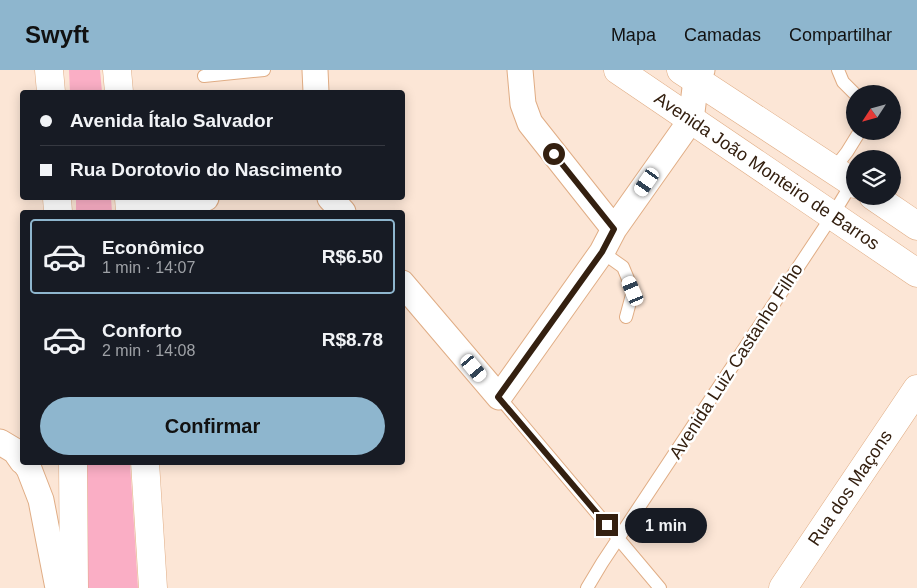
<!DOCTYPE html>
<html lang="pt">
<meta charset="utf-8">
<style>
body{margin:0;font-family:Arial,sans-serif;background:#20242c;color:#f1f3f6;height:100vh;display:flex;flex-direction:column;font-size:19px;white-space:nowrap}
*{box-sizing:border-box;margin:0}
p{font-size:16px;color:#9ea1a6}
.icon{flex:none;width:28px;height:28px;fill:none;stroke:currentColor;stroke-width:2;stroke-linecap:round;stroke-linejoin:round}
.map{position:relative;flex:1;overflow:hidden}
.sheet{position:absolute;left:20px;top:140px;width:385px;height:255px;display:flex;flex-direction:column;background:#171b24;border-radius:5px;box-shadow:0 2px 12px #0003}
.sheet>*{flex:none}
.hud{position:absolute;left:20px;top:20px;width:385px;height:110px;border-radius:5px;box-shadow:0 2px 12px #0003;display:grid;align-content:center;height:110px;padding:0 20px;background:#171b24}
.needle{width:32px;rotate:234deg}
.buttons{position:absolute;left:846px;top:15px;display:grid;gap:10px}
.buttons a{display:grid;place-items:center;width:55px;height:55px;border-radius:50%;background:#171b24;box-shadow:0 2px 12px #0003;font-size:25px}
.end{position:absolute;width:22px;height:22px;margin:-11px;border:6px solid #342010;background:#fff;box-shadow:0 0 0 2px #fff}
.from{border-radius:50%}
.bubble{position:absolute;height:35px;border-radius:18px;background:#171b24;box-shadow:0 2px 12px #0003;font-size:16px;font-weight:600;line-height:35px;text-align:center}
.car{position:absolute;width:15px;height:30px;margin:-15px -8px;border-radius:6px;box-shadow:0 0 4px 1px #0007;background:linear-gradient(#fff 24%,#345 0 40%,#fff 0 76%,#345 0 86%,#fff 0)}
.hud b{display:flex;align-items:center;gap:18px;height:48px;font-size:19px}
.hud b+b{border-top:1px solid #363941}
.hud i{width:12px;height:12px;background:#f1f3f6}
ul{padding:9px 0 0;list-style:none}
li{display:flex;align-items:center;gap:15px;height:75px;margin:0 10px 8px;padding:0 10px;border:2px solid transparent;border-radius:5px}
li div{flex:1}
li b{display:block;font-size:19px}
li em{font-style:normal;font-weight:600}
li.current{border-color:#8eb6ce}
li>.icon{width:45px;height:45px;stroke-width:1.5}
.primary-button{display:flex;gap:10px;margin-top:auto;padding:10px 20px}
.primary-button a{flex:1;height:58px;border-radius:30px;background:#8eb6ce;color:#111;font-size:20px;font-weight:600;line-height:58px;text-align:center}
header{display:flex;align-items:center;gap:30px;box-sizing:border-box;height:70px;padding:0 25px;background:#8eb6ce;color:#111}
header strong{font-size:24px}
nav{display:flex;gap:28px;margin-inline-start:auto;font-size:18px}
.map>svg:first-child{display:block}
.grass{fill:#faaec5}
.lines{fill:none;stroke-linecap:round;stroke-linejoin:round}
.lane-casing{stroke:#e0ad85;stroke-width:14}
.street-casing{stroke:#e0ad85;stroke-width:27}
.secondary-casing{stroke:#e0ad85;stroke-width:29}
.lane{stroke:#fff;stroke-width:12}
.street{stroke:#fff;stroke-width:25}
.secondary{stroke:#fff;stroke-width:28}
.route{stroke:#342010;stroke-width:6}
.labels{text-anchor:middle;stroke-width:5;stroke-linejoin:round;paint-order:stroke}
.street-label{font-size:18px;fill:#342010;stroke:#fff}
</style>
<header>
<strong>Swyft</strong>
<nav><a>Mapa</a><a>Camadas</a><a>Compartilhar</a></nav>
</header>
<div class="map">
<svg width="917" height="518" viewBox="0 0 917 518">
<rect width="100%" height="100%" fill="#fce6d6"/>
<path class="grass" d="M69 0H100L102 22H70Z
M76 128H111L112 142H76Z
M85 393H130L138 518H88Z"/>
<g class="lines">
<defs>
<path id="lane" d="M838 0 843 12 855 24
M204 6 264 0
M833 100 847 82 860 61
M602 182 623 197 633 221 626 247
M499 327 660 518
M587 518 602 493 832 146 852 113"/>
<path id="street" d="M315 0 316 22
M520 0 523 34 530 53 614 159
M330 128 343 142
M129 134 206 128
M402 213 499 327 602 182 614 159 691 50 696 10 702 0
M0 372 15 381 22 391
M24 392 29 399 41 430 58 518"/>
<path id="secondary" d="M49 0 51 22
M117 0 119 22
M618 0 917 203
M681 0 855 114
M873 126 917 156
M57 128 58 142
M129 128 130 142
M73 392 74 518
M145 392 153 518
M783 518 917 319"/>
</defs>
<use href="#lane" class="lane-casing"/>
<use href="#street" class="street-casing"/>
<use href="#secondary" class="secondary-casing"/>
<use href="#lane" class="lane"/>
<use href="#street" class="street"/>
<use href="#secondary" class="secondary"/>
</g>
<g class="lines">
<path class="route" d="M554 84 614 159 602 182 498 327 607 455"/>
</g>
<g class="labels">
<g class="street-label">
<text transform="translate(767 101) rotate(34)" y="6">Avenida João Monteiro de Barros</text>
<text transform="translate(736 291) rotate(-57)" y="6">Avenida Luiz Castanho Filho</text>
<text transform="translate(850 418) rotate(-56)" y="6">Rua dos Maçons</text>
</g>
</g>
</svg>
<div class="buttons">
<a><svg class="needle" viewBox="-14 -14 28 28"><path d="M0-13l5 13h-10z" fill="#e53935"/><path d="M0 13l5-13h-10z" fill="#9ea1a6"/></svg></a>
<a><svg class="icon" aria-label="layers" viewBox="0 0 24 24"><path d="M12 4l9 5-9 5-9-5zM3 14l9 5 9-5"/></svg></a>
</div>
<i class="end from" style="left:554px;top:84px"></i>
<i class="end" style="left:607px;top:455px"></i>
<div class="bubble" style="left:625px;top:438px;width:82px">1 min</div>
<i class="car" style="left:647px;top:112px;rotate:215deg"></i>
<i class="car" style="left:633px;top:221px;rotate:337deg"></i>
<i class="car" style="left:474px;top:298px;rotate:140deg"></i>
<div class="hud">
<b><i class="from"></i>Avenida Ítalo Salvador</b>
<b><i></i>Rua Dorotovio do Nascimento</b>
</div>
<section class="sheet">
<ul>
<li class="current"><svg class="icon" aria-label="car" viewBox="0 0 24 24"><path d="M5 17H2v-5l4-1 3-4h7l3 4 3 1v5h-3M9 17h6M6 11h13"/><circle cx="7" cy="17" r="2"/><circle cx="17" cy="17" r="2"/></svg><div><b>Econômico</b><p>1 min · 14:07</p></div><em>R$6.50</em></li>
<li><svg class="icon" aria-label="car" viewBox="0 0 24 24"><path d="M5 17H2v-5l4-1 3-4h7l3 4 3 1v5h-3M9 17h6M6 11h13"/><circle cx="7" cy="17" r="2"/><circle cx="17" cy="17" r="2"/></svg><div><b>Conforto</b><p>2 min · 14:08</p></div><em>R$8.78</em></li>
</ul>
<div class="primary-button"><a>Confirmar</a></div>
</section>
</div>
